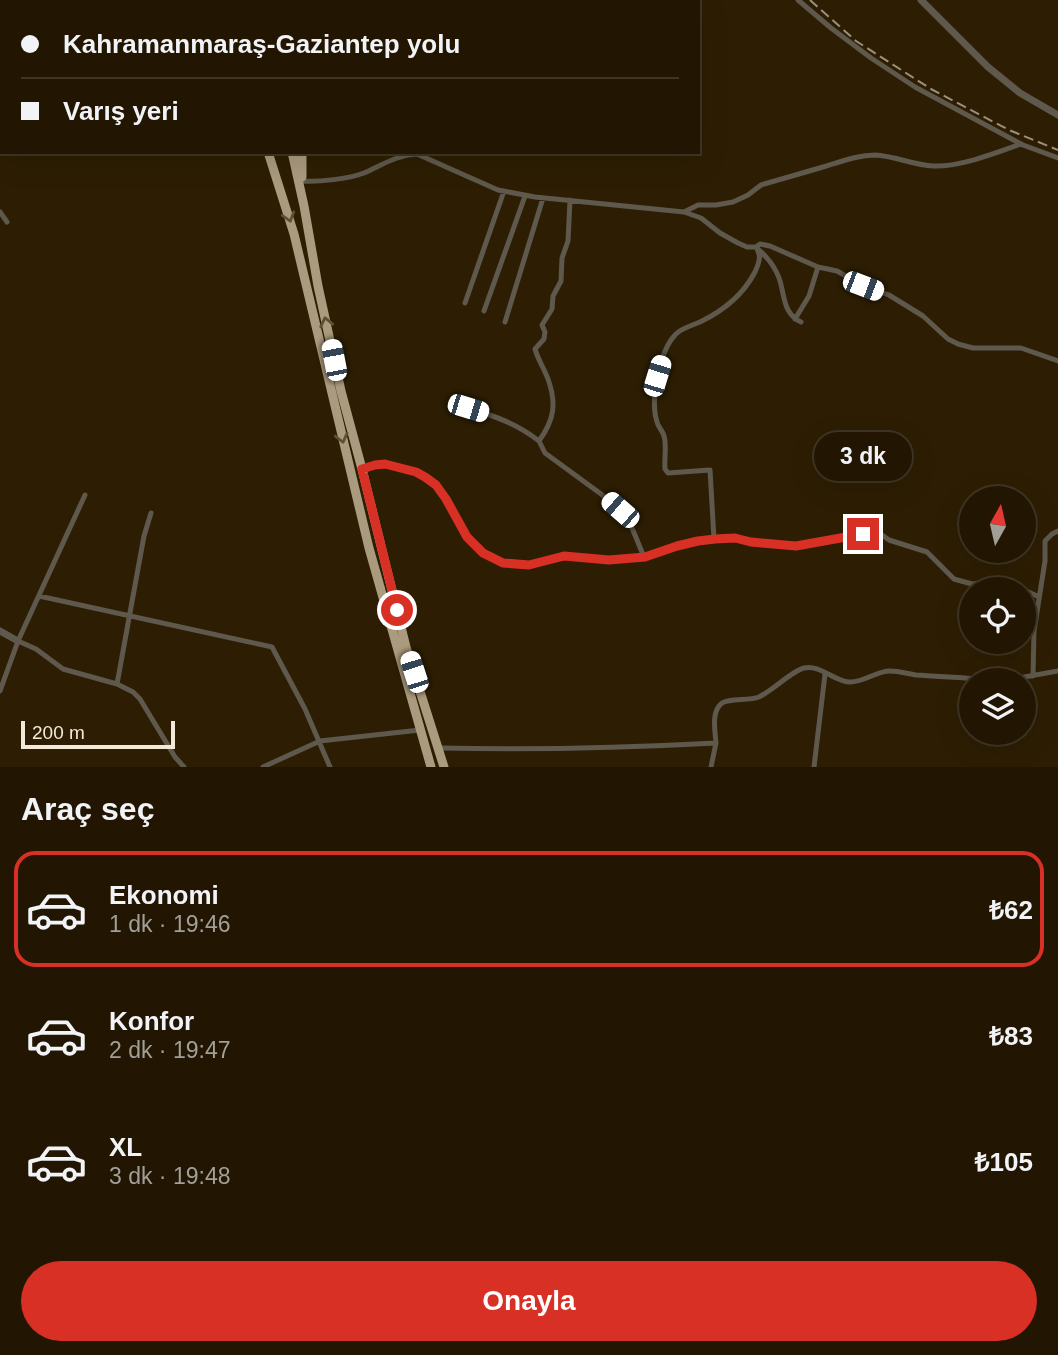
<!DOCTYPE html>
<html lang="tr">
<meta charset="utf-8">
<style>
body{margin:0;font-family:Helvetica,sans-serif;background:#2e2311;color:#f1f3f6;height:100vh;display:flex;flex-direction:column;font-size:26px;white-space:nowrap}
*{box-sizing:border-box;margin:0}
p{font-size:23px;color:#a29f99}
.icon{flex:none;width:38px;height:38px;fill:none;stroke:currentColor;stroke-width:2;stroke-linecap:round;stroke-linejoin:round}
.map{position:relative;height:767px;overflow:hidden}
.panel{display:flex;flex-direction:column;background:#221602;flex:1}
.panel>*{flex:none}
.banner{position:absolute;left:0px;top:0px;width:700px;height:154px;box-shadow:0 7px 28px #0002,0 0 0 2px #3f3524;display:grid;align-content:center;height:154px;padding:0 21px;background:#221602}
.needle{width:46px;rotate:8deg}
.buttons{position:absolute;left:959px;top:486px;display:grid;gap:14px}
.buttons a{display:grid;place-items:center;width:77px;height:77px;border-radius:50%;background:#221602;box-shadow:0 7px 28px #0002,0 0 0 2px #3f3524;font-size:35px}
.scale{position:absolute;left:21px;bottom:18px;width:154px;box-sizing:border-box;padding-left:7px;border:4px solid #f2e9d9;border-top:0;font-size:19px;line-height:24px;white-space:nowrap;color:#f2e9d9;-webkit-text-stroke:5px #2d1e03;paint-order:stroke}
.end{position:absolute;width:32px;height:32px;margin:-16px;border:9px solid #d93025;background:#fff;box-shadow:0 0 0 4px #fff}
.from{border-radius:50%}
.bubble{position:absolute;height:49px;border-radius:24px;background:#221602;box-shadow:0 7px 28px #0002,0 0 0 2px #3f3524;font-size:23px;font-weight:600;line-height:49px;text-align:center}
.car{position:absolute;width:21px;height:42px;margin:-21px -10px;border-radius:9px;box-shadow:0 0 5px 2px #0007;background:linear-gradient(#fff 24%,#345 0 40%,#fff 0 76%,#345 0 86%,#fff 0)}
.banner b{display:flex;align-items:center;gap:24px;height:66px;font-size:26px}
.banner b+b{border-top:2px solid #3f3524}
.banner i{width:18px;height:18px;background:#f1f3f6}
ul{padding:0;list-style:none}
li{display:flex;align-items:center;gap:21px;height:116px;margin:0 14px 10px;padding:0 7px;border:4px solid transparent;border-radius:21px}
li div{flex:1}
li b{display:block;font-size:26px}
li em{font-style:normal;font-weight:600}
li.on{border-color:#d93025}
li>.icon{width:63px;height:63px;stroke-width:1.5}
h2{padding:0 21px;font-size:32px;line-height:84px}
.cta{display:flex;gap:14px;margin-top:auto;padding:14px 21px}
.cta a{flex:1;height:80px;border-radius:42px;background:#d93025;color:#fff;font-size:28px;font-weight:600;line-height:80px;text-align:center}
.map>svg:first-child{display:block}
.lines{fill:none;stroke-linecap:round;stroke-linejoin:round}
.minor{stroke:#5f584c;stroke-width:5}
.tertiary{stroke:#5f584c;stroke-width:7}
.trunk{stroke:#aa9a7e;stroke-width:9}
.motorway{stroke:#b7a587;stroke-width:10}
.rail{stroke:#9b907b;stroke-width:2;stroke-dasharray:10 5;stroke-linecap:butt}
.oneway{stroke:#5f5034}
.route{stroke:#d93025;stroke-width:9}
</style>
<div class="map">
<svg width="1058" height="767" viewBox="0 0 1058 767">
<rect width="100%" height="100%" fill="#2d1e03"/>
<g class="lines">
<path class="minor" d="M135 0 139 2
M798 0 831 28 871 58 915 87 1023 145 1058 158
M492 2V0
M532 2 534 0
M302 181C319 182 348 179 364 173 382 165 397 155 417 154L498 190 535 197 684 212 701 218 720 233 738 243 747 247H756L760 244 770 246 818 267 837 271 863 286 889 295 923 316 948 339 958 344 973 348H1021L1058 361
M570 200 568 241 562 258 561 281 553 296 552 309 542 325 545 332 544 339 535 349C538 360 544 368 548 379 557 404 554 420 539 441L545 453 601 494 620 510 630 523 644 557
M0 212 7 222
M684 212 698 205H716L733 202 748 195 761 185C782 179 802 173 823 167 840 162 857 155 875 155 895 156 913 165 933 166 960 167 996 153 1021 144
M759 250C768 258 775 267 779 278 785 294 782 313 801 322
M465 303 504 191
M484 311 525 196
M795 319 809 296 818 267
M505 322 543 198
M468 408C495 416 517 424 539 441
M362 469 375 465 385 464 416 472 425 477 436 485 446 499 467 537 483 553 504 563 529 565 564 556 609 560 644 557 677 546 698 541 735 538 751 542 796 546 875 530 889 540 927 552 954 579 972 584 996 581 1007 583 1022 590
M714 539 710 470 668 473 665 469C664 459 667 446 664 436 663 431 658 427 657 422 650 400 659 351 676 334 682 328 691 326 700 322 723 311 743 295 755 272 759 263 762 256 756 247
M1024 590 1039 597
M39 596 272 647 305 709 330 767
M18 641 85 495
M1033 676 1034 631 1045 561V541L1052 534 1058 531
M1002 681 1058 671
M117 684 144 536 151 513
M0 691 18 641 36 649 63 669 117 684 133 692 140 699 175 757 184 767
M716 743C715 731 711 711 722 703 730 698 749 701 759 697 773 690 792 671 804 668 819 664 834 681 849 682 863 683 876 671 890 671 899 671 908 674 916 675 945 677 973 678 1002 681
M439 748C531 750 623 748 716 743L711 767
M263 767 320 741 420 730
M814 767 825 674"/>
<path class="tertiary" d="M921 0 988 67 1020 93 1058 115
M0 631 18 641"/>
<path class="trunk" d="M238 0 239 2
M253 0V2
M268 152 294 234 369 548 431 767
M292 152 304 206 318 286 341 391 362 469 406 647 444 767
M302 177V152"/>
<path class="motorway" d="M467 2 469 0
M484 2 486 0"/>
<path class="rail" d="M810 0 856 41 931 89 1009 130 1058 150"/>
</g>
<defs><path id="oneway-chevron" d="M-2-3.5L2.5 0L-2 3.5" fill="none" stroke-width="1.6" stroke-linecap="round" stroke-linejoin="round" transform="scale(1.75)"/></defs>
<g class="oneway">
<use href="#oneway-chevron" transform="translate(289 217) rotate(73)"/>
<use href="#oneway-chevron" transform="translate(326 322) rotate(-102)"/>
<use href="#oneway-chevron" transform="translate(342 438) rotate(76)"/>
</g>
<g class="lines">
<path class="route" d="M397 610 362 469 375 465 385 464 416 472 425 477 436 485 446 499 467 537 483 553 503 563 529 565 564 556 609 560 645 557 677 546 698 541 715 539 735 538 751 542 796 546 863 534"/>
</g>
</svg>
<div class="buttons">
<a><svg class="needle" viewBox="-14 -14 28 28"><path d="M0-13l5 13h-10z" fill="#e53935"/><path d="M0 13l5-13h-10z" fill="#a29f99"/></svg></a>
<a><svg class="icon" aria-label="locate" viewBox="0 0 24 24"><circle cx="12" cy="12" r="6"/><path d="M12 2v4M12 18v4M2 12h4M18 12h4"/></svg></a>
<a><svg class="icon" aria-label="layers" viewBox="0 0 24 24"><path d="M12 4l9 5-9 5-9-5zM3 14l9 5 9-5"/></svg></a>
</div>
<div class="scale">200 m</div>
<i class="end from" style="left:397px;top:610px"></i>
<i class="end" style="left:863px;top:534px"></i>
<div class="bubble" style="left:814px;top:432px;width:98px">3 dk</div>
<i class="car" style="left:863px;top:286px;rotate:111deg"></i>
<i class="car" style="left:334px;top:360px;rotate:349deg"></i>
<i class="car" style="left:657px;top:376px;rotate:17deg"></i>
<i class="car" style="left:468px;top:408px;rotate:107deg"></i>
<i class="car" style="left:620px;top:510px;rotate:311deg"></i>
<i class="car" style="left:414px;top:672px;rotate:342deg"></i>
<div class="banner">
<b><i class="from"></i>Kahramanmaraş-Gaziantep yolu</b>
<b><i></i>Varış yeri</b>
</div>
</div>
<section class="panel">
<h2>Araç seç</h2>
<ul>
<li class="on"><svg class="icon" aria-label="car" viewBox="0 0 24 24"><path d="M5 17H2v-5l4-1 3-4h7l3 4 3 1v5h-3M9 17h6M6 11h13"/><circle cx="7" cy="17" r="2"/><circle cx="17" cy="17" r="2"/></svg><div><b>Ekonomi</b><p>1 dk · 19:46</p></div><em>₺62</em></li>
<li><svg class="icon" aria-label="car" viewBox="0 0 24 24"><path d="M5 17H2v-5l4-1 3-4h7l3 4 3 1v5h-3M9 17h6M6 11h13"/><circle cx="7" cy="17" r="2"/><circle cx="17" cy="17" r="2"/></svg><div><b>Konfor</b><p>2 dk · 19:47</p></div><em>₺83</em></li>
<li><svg class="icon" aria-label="car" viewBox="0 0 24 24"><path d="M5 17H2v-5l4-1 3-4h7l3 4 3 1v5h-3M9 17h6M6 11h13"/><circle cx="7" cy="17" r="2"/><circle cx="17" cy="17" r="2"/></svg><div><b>XL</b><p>3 dk · 19:48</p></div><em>₺105</em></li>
</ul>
<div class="cta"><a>Onayla</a></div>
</section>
